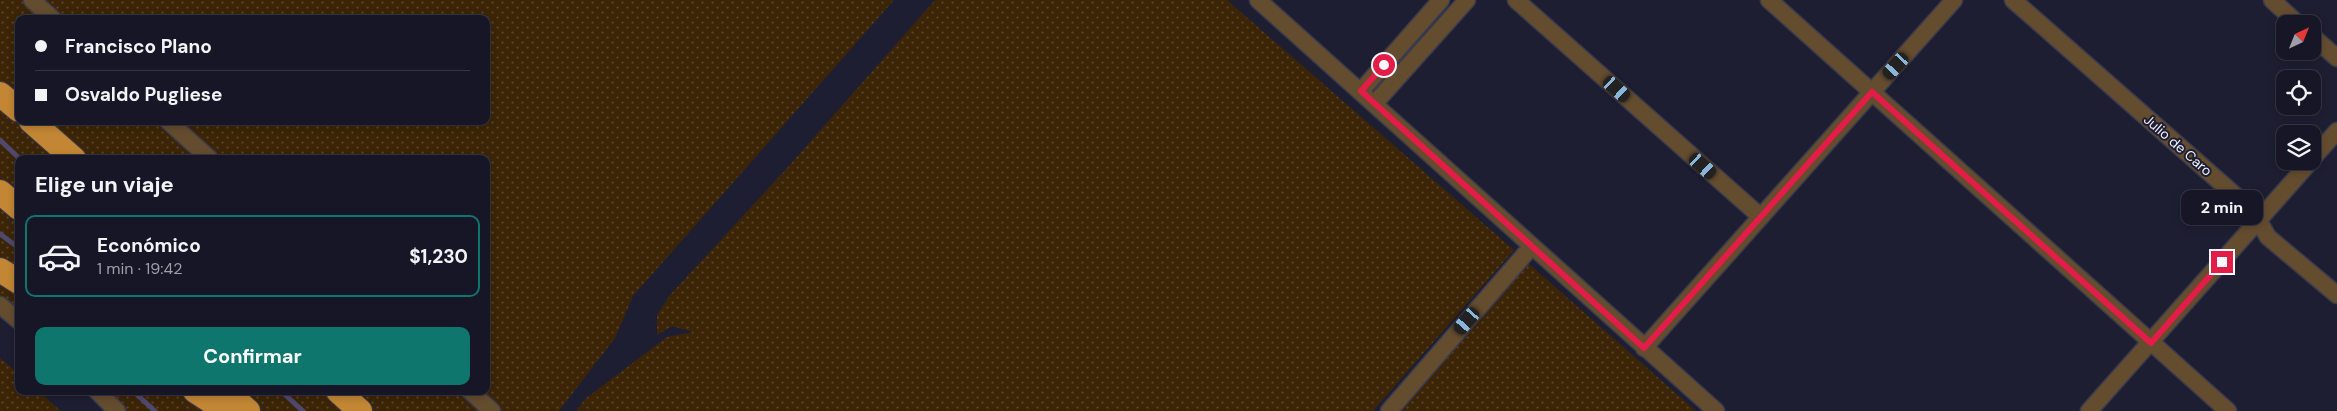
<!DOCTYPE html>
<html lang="es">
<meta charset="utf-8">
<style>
body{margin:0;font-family:"DM Sans",sans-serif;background:#1f1f2e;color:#f1f3f6;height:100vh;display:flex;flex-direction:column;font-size:19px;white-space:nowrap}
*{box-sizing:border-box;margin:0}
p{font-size:16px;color:#9e9fa7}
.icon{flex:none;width:28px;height:28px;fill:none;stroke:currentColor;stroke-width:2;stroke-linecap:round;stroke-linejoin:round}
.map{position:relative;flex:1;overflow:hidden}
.details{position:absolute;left:15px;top:155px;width:475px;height:240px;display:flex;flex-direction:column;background:#161626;border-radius:10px;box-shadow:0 2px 8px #0003,0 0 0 1px #353543}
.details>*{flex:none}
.banner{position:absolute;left:15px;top:15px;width:475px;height:110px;border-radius:10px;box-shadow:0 2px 8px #0003,0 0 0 1px #353543;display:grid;align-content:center;height:110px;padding:0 20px;background:#161626}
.needle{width:32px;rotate:43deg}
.fabs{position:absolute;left:2276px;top:15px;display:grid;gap:10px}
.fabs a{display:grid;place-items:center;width:45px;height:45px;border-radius:10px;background:#161626;box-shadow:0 2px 8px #0003,0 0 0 1px #353543;font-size:25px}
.end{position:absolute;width:22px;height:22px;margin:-11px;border:6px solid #e11d48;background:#fff;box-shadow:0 0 0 2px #fff}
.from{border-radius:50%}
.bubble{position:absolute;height:35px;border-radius:10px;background:#161626;box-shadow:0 2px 8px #0003,0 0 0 1px #353543;font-size:16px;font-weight:700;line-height:35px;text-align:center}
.car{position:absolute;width:15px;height:30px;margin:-15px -8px;border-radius:6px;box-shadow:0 0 4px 1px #0007;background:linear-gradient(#222 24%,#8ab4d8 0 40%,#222 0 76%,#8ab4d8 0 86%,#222 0)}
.banner b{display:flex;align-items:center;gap:18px;height:48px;font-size:19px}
.banner b+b{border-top:1px solid #353543}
.banner i{width:12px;height:12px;background:#f1f3f6}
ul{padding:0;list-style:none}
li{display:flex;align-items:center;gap:15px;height:82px;margin:0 10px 8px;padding:0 10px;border:2px solid transparent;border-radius:10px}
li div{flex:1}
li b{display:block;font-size:19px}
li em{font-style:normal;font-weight:700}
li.current{border-color:#0f766e}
li>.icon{width:45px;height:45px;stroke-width:1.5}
h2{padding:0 20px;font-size:22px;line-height:60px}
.cta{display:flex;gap:10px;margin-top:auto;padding:10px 20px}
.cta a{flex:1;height:58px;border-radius:10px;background:#0f766e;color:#fff;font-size:20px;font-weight:700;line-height:58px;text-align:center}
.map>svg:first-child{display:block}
.grass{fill:url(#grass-dots);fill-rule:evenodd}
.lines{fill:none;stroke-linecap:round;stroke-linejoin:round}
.stream{stroke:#50486e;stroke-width:5}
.minor-casing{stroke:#3b3b4f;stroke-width:19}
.highway-casing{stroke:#3b3b4f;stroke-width:26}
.minor{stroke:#644c2f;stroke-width:16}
.highway{stroke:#c28635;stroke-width:24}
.route{stroke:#e11d48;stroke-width:6}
.labels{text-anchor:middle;stroke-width:4;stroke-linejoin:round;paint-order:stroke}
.street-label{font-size:14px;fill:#eeeffe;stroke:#1e1e32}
</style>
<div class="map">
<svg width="2337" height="411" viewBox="0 0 2337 411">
<defs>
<pattern id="grass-dots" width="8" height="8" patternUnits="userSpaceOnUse" patternTransform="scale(1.25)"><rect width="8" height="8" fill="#3c2506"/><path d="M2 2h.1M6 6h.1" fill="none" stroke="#58452b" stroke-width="1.8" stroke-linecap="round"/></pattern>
</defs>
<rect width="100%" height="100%" fill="#1e1e32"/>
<path class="grass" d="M0 0H894L633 296 615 338 559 411H117L97 391H486V159H19V321L0 305ZM19 19H486V121H19Z
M935 0H1227L1514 250 1373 411H576L585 399 667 337 693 332 672 326 657 335V315L670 295 788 167Z
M1528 263 1696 411H1396L1517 271Z
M0 358 19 374V391H38L61 411H0Z"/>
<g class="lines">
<path class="stream" d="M0 140 20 159
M0 234 19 248
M133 391 155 411
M281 391 303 411"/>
<defs>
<path id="minor" d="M32 0 53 19
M1258 0 1716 411
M1516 0 1761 217
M1769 0 2228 411
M2013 0 2253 211 2268 237 2337 295
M2272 0 2298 24
M2312 36 2337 58
M1361 91 1441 0
M1375 103 1467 0
M168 121 210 159
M2312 159 2337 131
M0 305 19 321
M1644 348 1954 0
M97 391 117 411
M470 391 492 411
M1389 411 1532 246
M2089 411 2311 161"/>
<path id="highway" d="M0 94 19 110
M31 121 74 159
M0 192 19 208
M0 270 19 282
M195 391 226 411
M226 391 248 411
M338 391 360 411"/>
</defs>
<use href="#minor" class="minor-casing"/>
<use href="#highway" class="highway-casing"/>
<use href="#minor" class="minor"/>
<use href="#highway" class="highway"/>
</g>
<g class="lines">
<path class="route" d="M1384 65 1361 91 1644 348 1872 92 2151 343 2222 262"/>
</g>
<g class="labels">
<g class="street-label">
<text transform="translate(2178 145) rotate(41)" y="5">Julio de Caro</text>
</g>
</g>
</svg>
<div class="fabs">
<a><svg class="needle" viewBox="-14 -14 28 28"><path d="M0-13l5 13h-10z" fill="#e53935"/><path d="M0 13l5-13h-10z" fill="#9e9fa7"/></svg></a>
<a><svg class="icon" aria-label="locate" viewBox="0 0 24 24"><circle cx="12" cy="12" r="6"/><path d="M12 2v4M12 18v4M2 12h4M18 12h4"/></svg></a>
<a><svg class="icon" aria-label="layers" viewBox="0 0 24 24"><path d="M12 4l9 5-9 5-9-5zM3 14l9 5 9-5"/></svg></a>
</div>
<i class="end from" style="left:1384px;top:65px"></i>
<i class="end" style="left:2222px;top:262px"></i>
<div class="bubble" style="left:2181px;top:190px;width:82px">2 min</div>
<i class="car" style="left:1896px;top:66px;rotate:222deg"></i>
<i class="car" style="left:1617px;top:89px;rotate:132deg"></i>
<i class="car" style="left:1703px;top:166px;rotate:132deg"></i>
<i class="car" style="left:1467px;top:321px;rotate:221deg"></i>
<div class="banner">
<b><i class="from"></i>Francisco Plano</b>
<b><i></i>Osvaldo Pugliese</b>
</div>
<section class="details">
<h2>Elige un viaje</h2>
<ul>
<li class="current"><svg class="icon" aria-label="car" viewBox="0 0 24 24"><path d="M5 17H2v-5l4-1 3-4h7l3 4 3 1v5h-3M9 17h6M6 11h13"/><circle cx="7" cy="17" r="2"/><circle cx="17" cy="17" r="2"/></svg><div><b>Económico</b><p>1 min · 19:42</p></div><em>$1,230</em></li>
</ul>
<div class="cta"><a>Confirmar</a></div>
</section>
</div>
